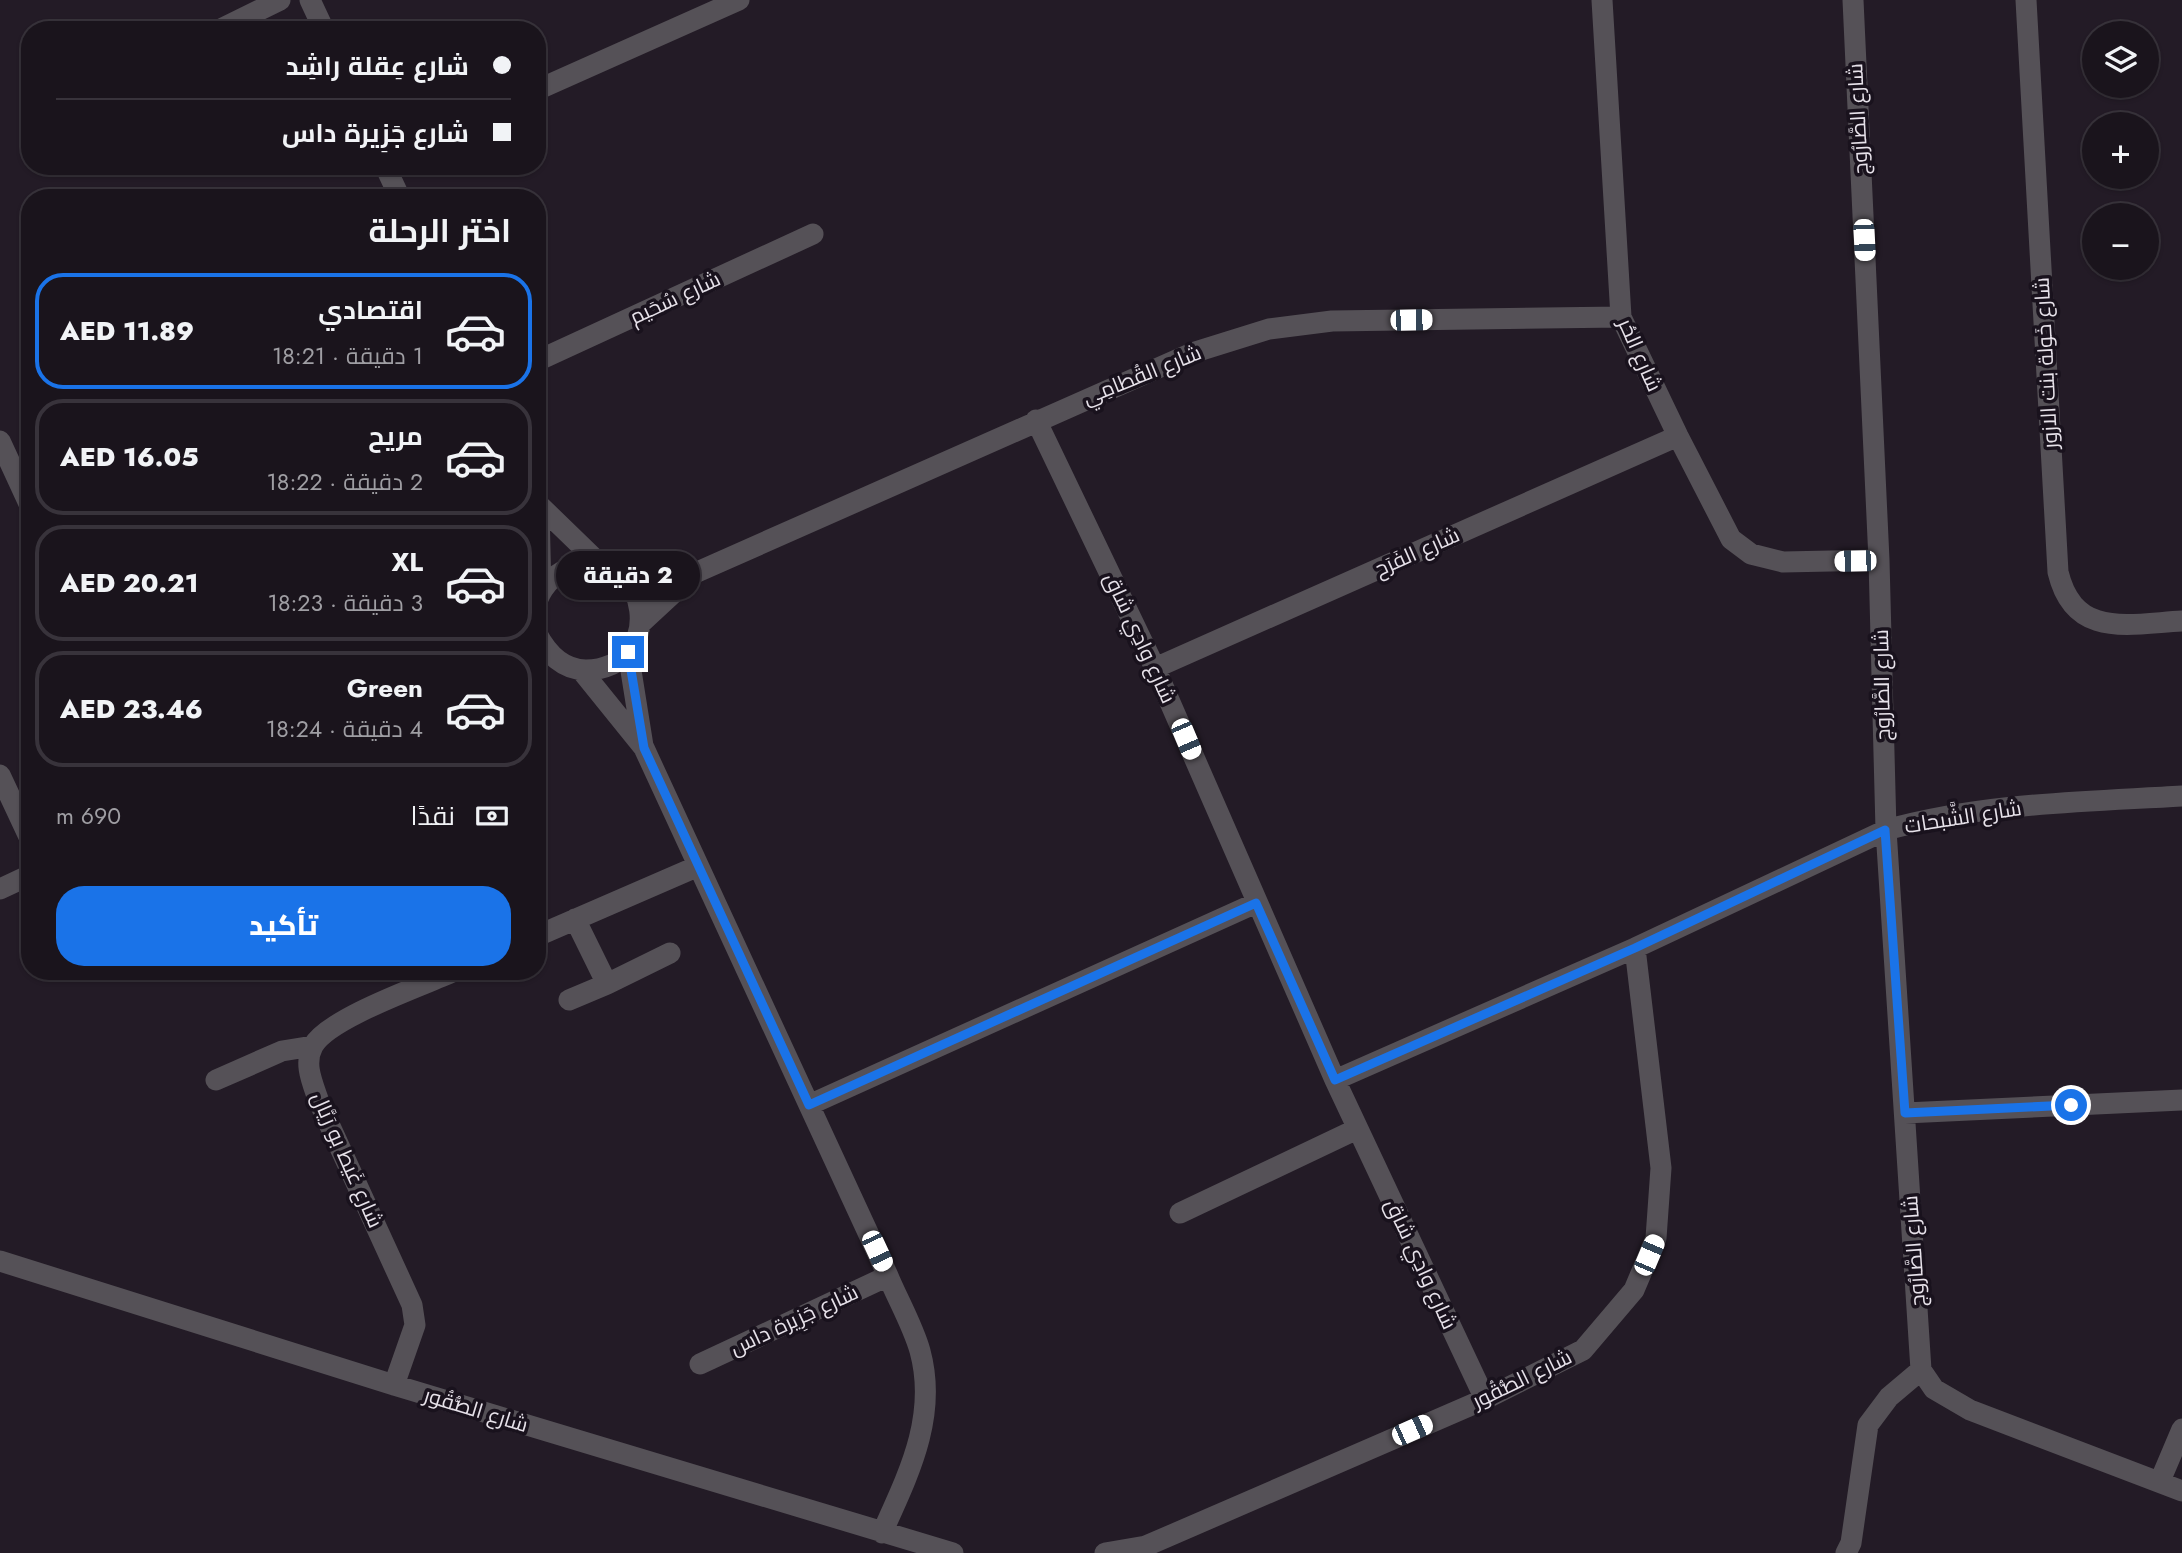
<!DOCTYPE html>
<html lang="ar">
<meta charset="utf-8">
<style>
body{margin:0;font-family:Jost,Cairo,sans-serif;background:#272129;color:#f1f3f6;direction:rtl;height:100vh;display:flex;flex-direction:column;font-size:26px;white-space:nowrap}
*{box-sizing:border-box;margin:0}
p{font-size:23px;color:#9f9ea3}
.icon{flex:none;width:38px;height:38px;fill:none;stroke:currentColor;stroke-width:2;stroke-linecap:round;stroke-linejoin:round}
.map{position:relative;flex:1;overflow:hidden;direction:ltr}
.sheet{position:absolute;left:21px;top:189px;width:525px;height:791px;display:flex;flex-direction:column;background:#1a141c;border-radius:28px;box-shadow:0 2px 5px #0004,0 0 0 2px #38333b;direction:rtl}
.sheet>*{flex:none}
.banner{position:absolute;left:21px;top:21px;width:525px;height:154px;border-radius:28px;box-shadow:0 2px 5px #0004,0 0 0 2px #38333b;direction:rtl;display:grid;align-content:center;height:154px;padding:0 35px;background:#1a141c}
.controls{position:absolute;left:2082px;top:21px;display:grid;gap:14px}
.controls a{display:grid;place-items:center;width:77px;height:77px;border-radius:50%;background:#1a141c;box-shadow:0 2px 5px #0004,0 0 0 2px #38333b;font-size:35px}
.end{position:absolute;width:32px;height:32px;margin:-16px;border:9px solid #1a73e8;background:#fff;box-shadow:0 0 0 4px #fff}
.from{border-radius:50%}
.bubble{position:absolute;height:49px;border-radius:24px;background:#1a141c;box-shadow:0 2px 5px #0004,0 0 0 2px #38333b;font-size:23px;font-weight:800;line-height:49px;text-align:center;direction:rtl}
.car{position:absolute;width:21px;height:42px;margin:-21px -10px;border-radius:9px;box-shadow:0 0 5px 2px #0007;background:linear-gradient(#fff 24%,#345 0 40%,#fff 0 76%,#345 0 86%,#fff 0)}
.banner b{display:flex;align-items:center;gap:24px;height:66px;font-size:26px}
.banner b+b{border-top:2px solid #38333b}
.banner i{width:18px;height:18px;background:#f1f3f6}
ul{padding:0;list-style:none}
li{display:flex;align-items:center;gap:21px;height:116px;margin:0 14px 10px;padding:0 21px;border:4px solid #38333b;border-radius:28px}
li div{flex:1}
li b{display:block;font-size:26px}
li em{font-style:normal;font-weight:800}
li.current{border-color:#1a73e8}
li>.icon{width:63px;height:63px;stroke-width:1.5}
h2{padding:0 35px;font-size:32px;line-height:84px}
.pay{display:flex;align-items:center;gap:18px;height:77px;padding:0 35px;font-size:26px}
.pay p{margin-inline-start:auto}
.cta{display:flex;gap:14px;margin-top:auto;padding:14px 35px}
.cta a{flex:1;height:80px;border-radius:28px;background:#1a73e8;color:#fff;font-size:28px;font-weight:800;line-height:80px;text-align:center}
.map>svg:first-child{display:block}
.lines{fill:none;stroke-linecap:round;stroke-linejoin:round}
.minor{stroke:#555157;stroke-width:21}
.route{stroke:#1a73e8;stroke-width:9}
.labels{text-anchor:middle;stroke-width:7;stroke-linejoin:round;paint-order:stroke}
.street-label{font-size:21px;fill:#e7e2ea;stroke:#19121d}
</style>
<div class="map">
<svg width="2182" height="1553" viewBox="0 0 2182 1553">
<rect width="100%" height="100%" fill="#231b26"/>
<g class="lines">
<path class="minor" d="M310 0 324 30
M1602 0 1621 317 1678 436 1731 539 1751 554 1783 562 1879 560
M1853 0 1879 560 1886 830 1921 1370 1934 1389 1970 1410 2182 1491
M2026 0 2058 572C2074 639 2128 624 2182 621
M219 30 280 0
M537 90 739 0
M385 166 400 198
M537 361 813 234
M1036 420 1155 668 1335 1080 1485 1399
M0 441 30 506
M537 503 602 566
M539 508 541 592
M619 573H695
M537 601C544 584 557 571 575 566 651 548 668 668 586 670 563 670 547 653 537 634
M641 623 695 573 1192 353 1269 329 1332 321 1621 317
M628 652 643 746
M1155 668 1678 436
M581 670 644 748 888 1276C898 1300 913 1326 920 1351 938 1417 908 1475 882 1533
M0 775 30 839
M0 889 30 875
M537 936 696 867
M607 984 670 953
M569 1000 607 984 575 919
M216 1080 282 1051 313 1046
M1335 1080 1635 948 1886 830C1982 803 2082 802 2182 796
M809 1105 1256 903
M1905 1113 2182 1100
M1180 1213 1357 1129
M0 1261 394 1385 953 1553
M700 1364 888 1276
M394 1385 415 1325 412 1305 319 1102C313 1084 303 1064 313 1046 328 1018 424 985 455 971
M2160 1481 2182 1429
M1105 1553 1146 1546 1485 1399 1583 1350 1634 1290 1656 1238 1661 1168 1635 948
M1846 1553 1851 1543 1868 1425 1889 1397 1921 1370"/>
</g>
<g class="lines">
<path class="route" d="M628 652 644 748 809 1105 1256 903 1335 1080 1635 948 1885 830 1905 1113 2071 1105"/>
</g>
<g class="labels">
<g class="street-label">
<text transform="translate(1858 119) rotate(-93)" y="7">شارع الصَّارُوج</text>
<text transform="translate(675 298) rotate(-25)" y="7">شارع سُحَيم</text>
<text transform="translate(1640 355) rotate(66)" y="7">شارع الحُر</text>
<text transform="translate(2046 363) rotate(-93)" y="7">شارع خَولة بنت الازور</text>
<text transform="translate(1142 375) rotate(-22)" y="7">شارع القُطامِي</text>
<text transform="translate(1417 552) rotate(-24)" y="7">شارع الفَرَح</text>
<text transform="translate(1140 638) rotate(65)" y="7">شارع وادِي شاق</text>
<text transform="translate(1882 685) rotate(-91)" y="7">شارع الصَّارُوج</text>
<text transform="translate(1963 817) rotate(-9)" y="7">شارع الشَّبحات</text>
<text transform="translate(347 1160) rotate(66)" y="7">شارع غَيط بو رَيَّال</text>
<text transform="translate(1914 1251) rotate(-94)" y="7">شارع الصَّارُوج</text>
<text transform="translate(1421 1264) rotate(65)" y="7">شارع وادِي شاق</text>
<text transform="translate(794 1320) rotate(-25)" y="7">شارع جَزِيرة داس</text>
<text transform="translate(1522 1379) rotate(-26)" y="7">شارع الصُّقُور</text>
<text transform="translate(476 1410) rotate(17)" y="7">شارع الصُّقُور</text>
</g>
</g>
</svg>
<div class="controls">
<a><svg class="icon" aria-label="layers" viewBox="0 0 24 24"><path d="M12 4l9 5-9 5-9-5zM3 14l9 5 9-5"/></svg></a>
<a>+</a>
<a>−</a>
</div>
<i class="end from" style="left:2071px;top:1105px"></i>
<i class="end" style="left:628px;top:652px"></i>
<div class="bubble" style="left:556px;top:551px;width:144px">2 دقيقة</div>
<i class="car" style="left:1864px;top:240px;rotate:177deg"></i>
<i class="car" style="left:1411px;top:320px;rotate:89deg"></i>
<i class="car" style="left:1855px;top:561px;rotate:269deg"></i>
<i class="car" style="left:1186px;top:739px;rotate:157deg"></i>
<i class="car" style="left:877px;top:1251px;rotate:155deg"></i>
<i class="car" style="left:1649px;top:1255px;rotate:23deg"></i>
<i class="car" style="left:1412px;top:1430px;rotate:66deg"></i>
<div class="banner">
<b><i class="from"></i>شارع عِقلة راشِد</b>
<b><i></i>شارع جَزِيرة داس</b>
</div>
<section class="sheet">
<h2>اختر الرحلة</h2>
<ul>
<li class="current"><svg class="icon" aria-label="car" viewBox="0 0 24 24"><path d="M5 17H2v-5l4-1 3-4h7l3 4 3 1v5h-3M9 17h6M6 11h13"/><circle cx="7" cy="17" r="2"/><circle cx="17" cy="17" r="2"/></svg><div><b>اقتصادي</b><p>1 دقيقة · 18:21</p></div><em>AED 11.89</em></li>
<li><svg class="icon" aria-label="car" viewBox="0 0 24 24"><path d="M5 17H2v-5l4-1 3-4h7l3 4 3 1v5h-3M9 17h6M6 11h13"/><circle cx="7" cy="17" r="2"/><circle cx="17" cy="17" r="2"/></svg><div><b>مريح</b><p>2 دقيقة · 18:22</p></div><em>AED 16.05</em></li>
<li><svg class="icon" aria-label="car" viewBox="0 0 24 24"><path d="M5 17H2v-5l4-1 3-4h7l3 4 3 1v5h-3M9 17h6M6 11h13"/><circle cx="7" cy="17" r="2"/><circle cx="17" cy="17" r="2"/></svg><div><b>XL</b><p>3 دقيقة · 18:23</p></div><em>AED 20.21</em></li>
<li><svg class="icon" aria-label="car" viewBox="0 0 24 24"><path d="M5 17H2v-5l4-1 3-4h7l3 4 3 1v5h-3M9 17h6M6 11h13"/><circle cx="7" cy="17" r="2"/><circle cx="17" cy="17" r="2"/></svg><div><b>Green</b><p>4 دقيقة · 18:24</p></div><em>AED 23.46</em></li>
</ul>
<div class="pay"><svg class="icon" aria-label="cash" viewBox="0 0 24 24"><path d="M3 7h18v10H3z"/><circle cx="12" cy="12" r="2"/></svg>نقدًا<p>690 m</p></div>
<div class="cta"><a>تأكيد</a></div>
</section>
</div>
